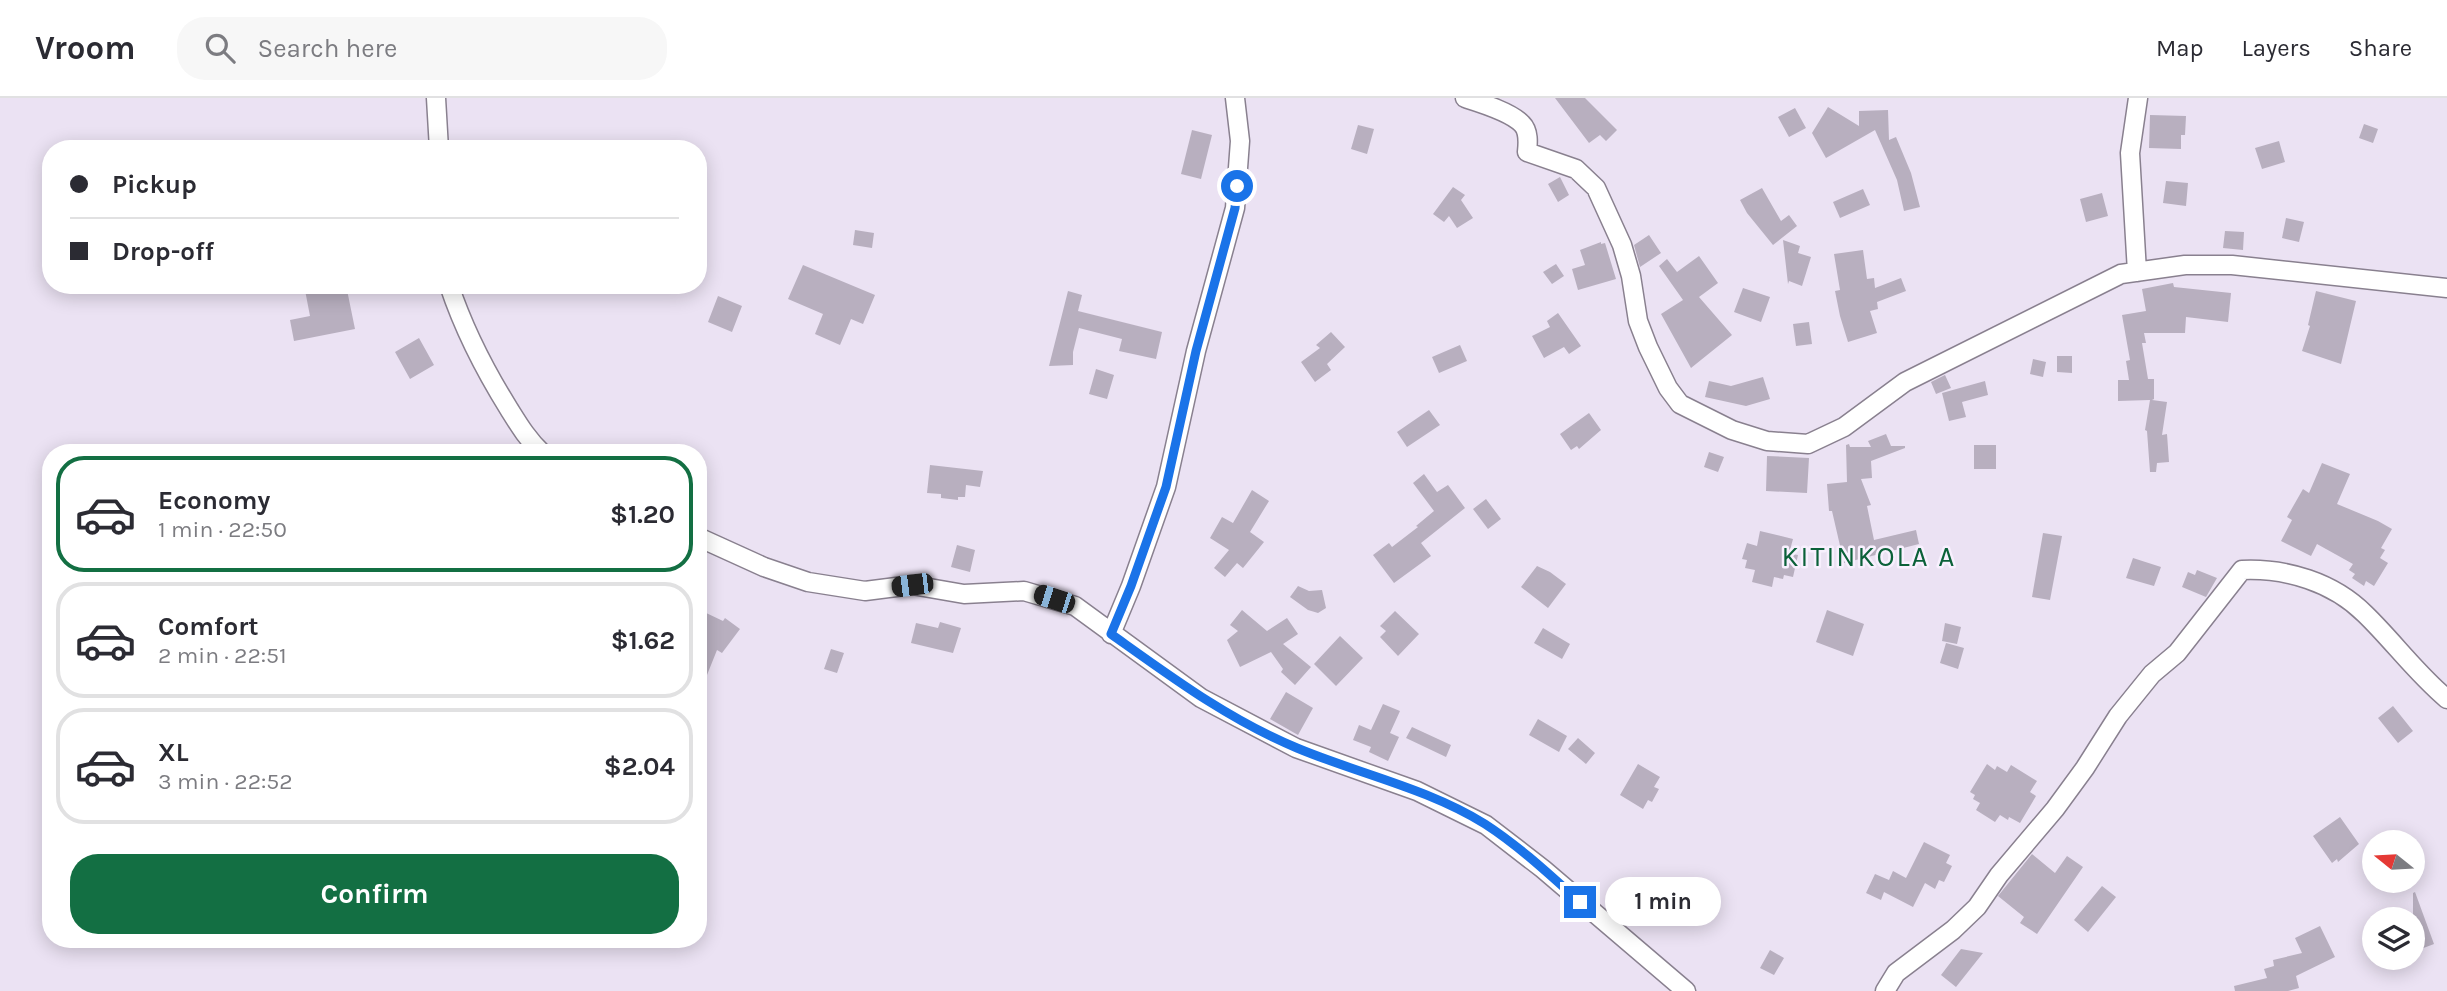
<!DOCTYPE html>
<meta charset="utf-8">
<style>
body{margin:0;font-family:Karla,sans-serif;background:#f7f7f7;color:#2b2b33;height:100vh;display:flex;flex-direction:column;font-size:26px;white-space:nowrap}
*{box-sizing:border-box;margin:0}
p{font-size:23px;color:#7c7c81}
.icon{flex:none;width:38px;height:38px;fill:none;stroke:currentColor;stroke-width:2;stroke-linecap:round;stroke-linejoin:round}
.map{position:relative;flex:1;overflow:hidden}
.panel{position:absolute;left:42px;top:346px;width:665px;height:504px;display:flex;flex-direction:column;background:#fff;border-radius:28px;box-shadow:0 4px 18px #0003}
.panel>*{flex:none}
.guide{position:absolute;left:42px;top:42px;width:665px;height:154px;border-radius:28px;box-shadow:0 4px 18px #0003;display:grid;align-content:center;height:154px;padding:0 28px;background:#fff}
.needle{width:46px;rotate:288deg}
.fabs{position:absolute;left:2362px;top:732px;display:grid;gap:14px}
.fabs a{display:grid;place-items:center;width:63px;height:63px;border-radius:50%;background:#fff;box-shadow:0 4px 18px #0003;font-size:35px}
.end{position:absolute;width:32px;height:32px;margin:-16px;border:9px solid #1a73e8;background:#fff;box-shadow:0 0 0 4px #fff}
.from{border-radius:50%}
.bubble{position:absolute;height:49px;border-radius:24px;background:#fff;box-shadow:0 4px 18px #0003;font-size:23px;font-weight:700;line-height:49px;text-align:center}
.car{position:absolute;width:21px;height:42px;margin:-21px -10px;border-radius:9px;box-shadow:0 0 5px 2px #0007;background:linear-gradient(#222 24%,#8ab4d8 0 40%,#222 0 76%,#8ab4d8 0 86%,#222 0)}
.guide b{display:flex;align-items:center;gap:24px;height:66px;font-size:26px}
.guide b+b{border-top:2px solid #e1e1e2}
.guide i{width:18px;height:18px;background:#2b2b33}
ul{padding:12px 0 0;list-style:none}
li{display:flex;align-items:center;gap:21px;height:116px;margin:0 14px 10px;padding:0 14px;border:4px solid #e1e1e2;border-radius:28px}
li div{flex:1}
li b{display:block;font-size:26px}
li em{font-style:normal;font-weight:700}
li.current{border-color:#136f43}
li>.icon{width:63px;height:63px;stroke-width:1.5}
.button{display:flex;gap:14px;margin-top:auto;padding:14px 28px}
.button a{flex:1;height:80px;border-radius:28px;background:#136f43;color:#fff;font-size:28px;font-weight:700;line-height:80px;text-align:center}
header{display:flex;align-items:center;gap:42px;box-sizing:border-box;height:98px;padding:0 35px;background:#fff;border-bottom:2px solid #e1e1e2}
header strong{font-size:33px}
nav{display:flex;gap:38px;margin-inline-start:auto;font-size:24px}
.search{width:490px;height:63px;background:#f7f7f7;display:flex;align-items:center;gap:18px;box-sizing:border-box;padding:0 24px;border-radius:28px;color:#7c7c81;font-size:26px}
.map>svg:first-child{display:block}
.building{fill:#b8afbf}
.lines{fill:none;stroke-linecap:round;stroke-linejoin:round}
.minor-casing{stroke:#89808f;stroke-width:21}
.minor{stroke:#fff;stroke-width:18}
.route{stroke:#1a73e8;stroke-width:9}
.labels{text-anchor:middle;stroke-width:5;stroke-linejoin:round;paint-order:stroke}
.quarter-label{font-size:28px;letter-spacing:2px;fill:#0b6139;stroke:#f8f0fe}
</style>
<header>
<strong>Vroom</strong>
<div class="search"><svg class="icon" aria-label="search" viewBox="0 0 24 24"><circle cx="10" cy="10" r="6"/><path d="M15 15l6 6"/></svg>Search here</div>
<nav><a>Map</a><a>Layers</a><a>Share</a></nav>
</header>
<div class="map">
<svg width="2447" height="893" viewBox="0 0 2447 893">
<rect width="100%" height="100%" fill="#ebe2f3"/>
<path class="building" d="M1555 0H1585L1617 32 1606 43 1600 37 1589 45Z
M1828 9 1859 28V13L1888 12 1889 42 1896 39 1911 75 1920 109 1904 113 1897 82 1875 32 1826 60 1812 35Z
M1795 10 1806 30 1789 39 1778 19Z
M2150 17 2186 18 2185 37H2181V51L2149 50Z
M2364 26 2378 31 2373 45 2359 40Z
M1358 27 1374 31 1367 56 1351 51Z
M1192 32 1212 37 1201 81 1181 76Z
M2279 43 2285 64 2262 71 2255 50Z
M1560 79 1569 97 1558 104 1548 86Z
M2166 83 2188 85 2186 108 2163 105Z
M1453 89 1465 97 1461 102 1473 120 1457 130 1449 118 1444 124 1433 116Z
M1762 90 1781 123 1789 117 1797 128 1773 147 1747 115 1740 102Z
M1863 91 1870 107 1840 120 1833 104Z
M2102 95 2108 118 2086 124 2080 101Z
M2286 120 2304 124 2299 144 2282 140Z
M855 132 874 135 872 150 853 147Z
M2225 133 2244 134 2243 152 2223 150Z
M1649 137 1661 155 1640 169 1634 147Z
M1783 142 1800 148 1798 155 1811 159 1802 188 1789 183 1788 186Z
M1601 144V146L1605 145 1616 181 1578 192 1572 171 1585 167 1580 152Z
M1863 152 1867 181 1874 180 1875 190 1901 180 1906 193 1877 204 1878 211 1870 213 1877 235 1848 244 1840 218 1835 193 1840 192 1834 156Z
M1699 158 1718 185 1699 199 1732 237 1691 270 1661 216 1683 202 1659 168 1667 161 1677 174Z
M1556 166 1564 178 1552 186 1543 174Z
M803 167 875 197 863 226 851 221 840 247 815 236 823 216 788 201Z
M2173 185 2174 189 2231 195 2228 224 2186 219 2185 235H2144L2146 245H2142L2148 281H2154V301L2152 302 2167 304 2162 337 2167 336 2169 364 2157 365 2156 374H2150L2147 333 2145 332 2150 302 2118 303V282H2129L2126 263 2130 262 2122 217 2146 213 2142 191Z
M304 187H346L355 231 294 243 290 222 310 218Z
M1743 190 1770 199 1761 224 1734 214Z
M1068 193 1082 197 1078 213 1162 234 1156 261 1119 253 1122 241 1079 230 1073 254V267L1049 268Z
M2316 193 2356 203 2341 266 2302 253 2310 228 2308 227Z
M718 198 742 208 732 234 708 224Z
M1558 215 1581 248 1569 256 1564 249 1544 260 1532 238 1550 229 1547 223Z
M1809 224 1812 246 1796 248 1793 226Z
M1331 234 1345 249 1327 266 1331 272 1315 284 1301 264 1320 250 1316 247Z
M419 240 434 267 410 281 395 254Z
M1460 247 1467 263 1439 275 1432 259Z
M2057 258H2072V275L2057 274Z
M2033 261 2046 264 2043 279 2030 276Z
M1096 271 1114 277 1107 301 1089 296Z
M1945 277 1951 290 1936 296 1931 284Z
M1763 279 1770 301 1746 308 1705 299 1709 283 1731 288Z
M1985 283 1988 297 1962 304 1966 319 1949 323 1942 295Z
M1429 312 1440 327 1407 349 1397 334Z
M1589 315 1601 332 1579 351 1577 348 1571 352 1560 336Z
M1886 336 1891 348H1905V350L1871 363 1872 380 1861 381 1871 407 1867 408 1874 442 1916 432 1919 446 1844 465 1832 413H1829L1827 386 1847 384 1846 347 1849 346 1850 349H1871L1868 343Z
M1974 347H1996V371H1974Z
M1709 354 1724 359 1718 374 1704 369Z
M1767 358 1809 360 1807 395 1766 393Z
M2322 365 2350 376 2337 406 2378 423 2392 431 2381 450 2385 452 2380 460 2388 465 2374 488 2366 483 2364 488 2352 480 2355 476 2349 472 2353 466 2317 446 2311 458 2281 443 2292 422 2287 419 2303 391 2309 395Z
M930 367 983 373 980 389 966 387 965 399H958V402L941 400V396L927 395Z
M1424 376 1437 394 1448 387 1465 410 1421 445 1431 458 1394 485 1373 457 1389 445 1392 449 1418 429 1416 428 1434 413 1413 385Z
M1252 392 1269 403 1250 434 1264 444 1243 470 1237 465 1225 479 1214 470 1229 452 1210 440 1222 419 1233 425Z
M1486 401 1501 421 1488 431 1473 411Z
M1760 433 1793 441 1790 452 1793 453 1792 456 1798 457 1793 479 1784 477 1783 481 1774 479 1772 489 1752 484 1755 472 1745 470 1747 462 1742 461 1747 445 1757 448Z
M2043 435 2062 438 2050 502 2032 499Z
M957 447 975 452 970 474 951 469Z
M2133 460 2161 469 2154 488 2126 480Z
M1537 468 1550 474 1566 486 1548 510 1521 489Z
M2197 472 2217 480 2206 499 2182 489 2188 474 2195 477Z
M1298 488 1309 493 1322 492 1326 510 1318 515 1308 512 1290 499Z
M1242 512 1267 533 1287 520 1298 536 1283 546 1311 569 1295 587 1281 574 1283 571 1271 554 1240 569 1227 542 1238 533 1230 527Z
M1827 512 1864 526 1853 558 1816 544Z
M702 513 723 523 725 520 740 531 722 555 717 552 699 597 698 521Z
M1395 513 1419 536 1398 558 1380 539 1386 533 1380 528Z
M940 524 961 530 953 555 911 545 916 525 938 530Z
M1945 525 1961 529 1957 546 1942 543Z
M1543 530 1570 546 1562 561 1534 545Z
M1340 538 1363 560 1336 588 1314 566Z
M1946 545 1964 550 1958 571 1940 565Z
M831 551 844 555 837 575 824 571Z
M1286 594 1313 610 1298 637 1270 621Z
M1383 606 1400 613 1390 635 1399 639 1388 663 1369 654 1371 649 1353 642 1359 627 1371 632Z
M2393 608 2413 633 2398 645 2378 620Z
M1538 621 1567 638 1559 654 1529 637Z
M1412 629 1451 647 1446 659 1406 640Z
M1578 640 1595 655 1586 666 1568 651Z
M1638 666 1660 679 1654 689 1659 691 1652 704 1648 702 1643 711 1620 697Z
M1987 666 1995 672 1997 668 2007 674 2011 667 2037 683 2030 694 2036 698 2020 725 2009 719 2008 722 2000 717 1995 724 1976 712 1980 705 1973 701 1975 697 1970 694Z
M2340 719 2359 746 2338 764 2337 761 2332 765 2313 738Z
M1924 744 1950 757 1946 765 1952 768 1944 784 1939 782 1935 791 1925 785 1913 809 1884 794 1881 802 1866 795 1875 776 1889 782 1893 773 1906 780Z
M2032 756 2055 775 2067 758 2083 769 2037 836 2020 825 2024 819 1998 798Z
M2102 788 2116 799 2088 834 2074 822Z
M2415 794 2434 846 2413 854V795Z
M2320 828 2335 859 2296 878 2299 890 2288 893H2235L2234 888 2267 880 2264 871 2274 868 2273 862 2302 855 2295 840Z
M1961 851 1983 855 1956 889 1941 877Z
M1770 852 1784 860 1774 877 1760 870Z"/>
<g class="lines">
<defs>
<path id="minor" d="M436 0 439 51
M1465 0C1481 5 1511 14 1522 26 1529 33 1528 45 1527 54L1576 71 1596 90 1622 147 1631 178 1638 223 1648 249 1668 290 1680 306 1732 332 1767 343 1808 346 1844 329 1905 284 2121 176 2185 167H2232L2447 190
M2137 174 2130 55 2138 0
M449 187C464 232 484 271 509 311 519 327 528 342 542 355
M698 439 764 469 808 484 865 493 912 487 964 496 1024 493 1075 508 1201 600 1296 650 1417 693 1486 727 1543 771 1686 893
M1111 536 1131 488 1166 389 1196 253 1235 110 1240 43 1235 0
M1885 893 1896 875 1953 832 1977 809 1999 777 2055 711 2085 670 2118 618 2152 576 2177 555 2242 472C2286 470 2333 484 2365 516 2393 543 2416 575 2447 601"/>
</defs>
<use href="#minor" class="minor-casing"/>
<use href="#minor" class="minor"/>
</g>
<g class="lines">
<path class="route" d="M1237 88 1235 110 1196 253 1166 389 1131 488 1111 536C1170 578 1229 622 1297 650 1359 676 1427 690 1485 726 1519 748 1550 777 1580 804"/>
</g>
<g class="labels">
<g class="quarter-label">
<text x="1869" y="468">KITINKOLA A</text>
</g>
</g>
</svg>
<div class="fabs">
<a><svg class="needle" viewBox="-14 -14 28 28"><path d="M0-13l5 13h-10z" fill="#e53935"/><path d="M0 13l5-13h-10z" fill="#7c7c81"/></svg></a>
<a><svg class="icon" aria-label="layers" viewBox="0 0 24 24"><path d="M12 4l9 5-9 5-9-5zM3 14l9 5 9-5"/></svg></a>
</div>
<i class="end from" style="left:1237px;top:88px"></i>
<i class="end" style="left:1580px;top:804px"></i>
<div class="bubble" style="left:1605px;top:779px;width:116px">1 min</div>
<i class="car" style="left:912px;top:487px;rotate:263deg"></i>
<i class="car" style="left:1054px;top:501px;rotate:288deg"></i>
<div class="guide">
<b><i class="from"></i>Pickup</b>
<b><i></i>Drop-off</b>
</div>
<section class="panel">
<ul>
<li class="current"><svg class="icon" aria-label="car" viewBox="0 0 24 24"><path d="M5 17H2v-5l4-1 3-4h7l3 4 3 1v5h-3M9 17h6M6 11h13"/><circle cx="7" cy="17" r="2"/><circle cx="17" cy="17" r="2"/></svg><div><b>Economy</b><p>1 min · 22:50</p></div><em>$1.20</em></li>
<li><svg class="icon" aria-label="car" viewBox="0 0 24 24"><path d="M5 17H2v-5l4-1 3-4h7l3 4 3 1v5h-3M9 17h6M6 11h13"/><circle cx="7" cy="17" r="2"/><circle cx="17" cy="17" r="2"/></svg><div><b>Comfort</b><p>2 min · 22:51</p></div><em>$1.62</em></li>
<li><svg class="icon" aria-label="car" viewBox="0 0 24 24"><path d="M5 17H2v-5l4-1 3-4h7l3 4 3 1v5h-3M9 17h6M6 11h13"/><circle cx="7" cy="17" r="2"/><circle cx="17" cy="17" r="2"/></svg><div><b>XL</b><p>3 min · 22:52</p></div><em>$2.04</em></li>
</ul>
<div class="button"><a>Confirm</a></div>
</section>
</div>
